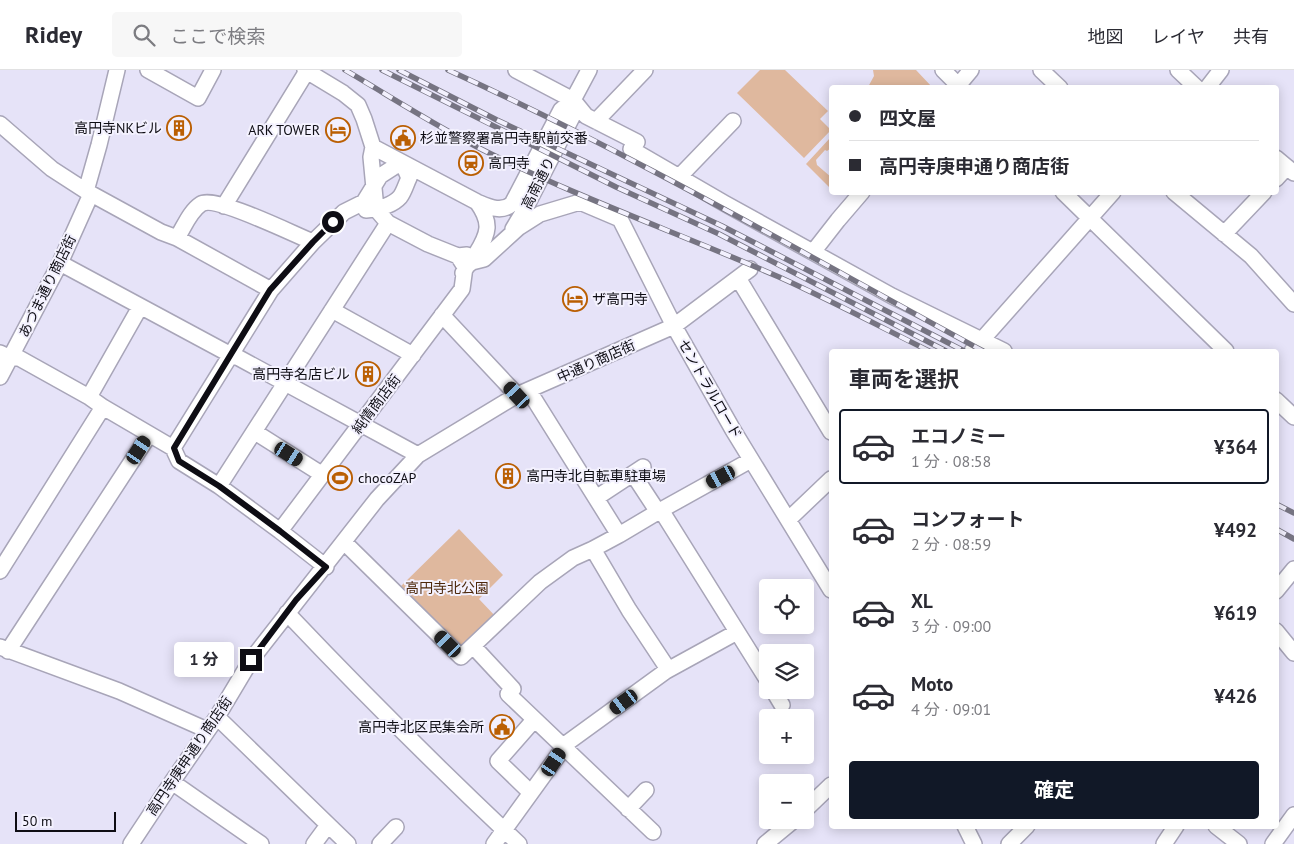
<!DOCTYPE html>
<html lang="ja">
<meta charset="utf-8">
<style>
body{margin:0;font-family:"PT Sans","Noto Sans JP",sans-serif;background:#f7f7f7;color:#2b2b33;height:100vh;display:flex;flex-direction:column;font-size:19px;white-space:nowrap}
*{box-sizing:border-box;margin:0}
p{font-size:16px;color:#7c7c81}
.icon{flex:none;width:28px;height:28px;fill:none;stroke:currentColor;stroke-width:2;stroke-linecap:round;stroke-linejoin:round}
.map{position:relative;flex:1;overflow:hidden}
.sheet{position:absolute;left:829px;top:279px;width:450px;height:480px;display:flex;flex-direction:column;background:#fff;border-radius:5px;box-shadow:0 2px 12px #0003}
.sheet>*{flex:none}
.banner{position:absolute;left:829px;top:15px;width:450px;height:110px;border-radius:5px;box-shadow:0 2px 12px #0003;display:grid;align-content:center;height:110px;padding:0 20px;background:#fff}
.buttons{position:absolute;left:759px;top:509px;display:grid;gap:10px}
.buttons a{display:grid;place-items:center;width:55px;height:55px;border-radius:5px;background:#fff;box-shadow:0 2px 12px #0003;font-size:25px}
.scale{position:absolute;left:15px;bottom:12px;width:101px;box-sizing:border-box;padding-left:5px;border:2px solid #0e0d14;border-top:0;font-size:14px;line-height:18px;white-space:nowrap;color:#0e0d14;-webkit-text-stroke:4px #f3f1fe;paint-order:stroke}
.end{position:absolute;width:22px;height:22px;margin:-11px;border:6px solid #0e0d14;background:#fff;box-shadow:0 0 0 2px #fff}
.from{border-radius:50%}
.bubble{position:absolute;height:35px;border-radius:5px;background:#fff;box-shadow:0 2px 12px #0003;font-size:16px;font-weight:700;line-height:35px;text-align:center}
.car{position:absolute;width:15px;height:30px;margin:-15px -8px;border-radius:6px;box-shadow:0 0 4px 1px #0007;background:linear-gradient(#222 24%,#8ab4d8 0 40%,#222 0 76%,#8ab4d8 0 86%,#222 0)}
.banner b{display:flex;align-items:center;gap:18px;height:48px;font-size:19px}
.banner b+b{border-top:1px solid #e1e1e2}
.banner i{width:12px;height:12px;background:#2b2b33}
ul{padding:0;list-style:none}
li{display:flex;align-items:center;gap:15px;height:75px;margin:0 10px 8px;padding:0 10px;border:2px solid transparent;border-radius:5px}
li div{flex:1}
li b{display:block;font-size:19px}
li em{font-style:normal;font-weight:700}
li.on{border-color:#111827}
li>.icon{width:45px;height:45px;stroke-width:1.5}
h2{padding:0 20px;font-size:22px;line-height:60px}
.primary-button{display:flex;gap:10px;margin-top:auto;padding:10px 20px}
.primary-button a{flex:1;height:58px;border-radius:5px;background:#111827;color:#fff;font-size:20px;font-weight:700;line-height:58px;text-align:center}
header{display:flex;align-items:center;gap:30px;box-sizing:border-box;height:70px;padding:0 25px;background:#fff;border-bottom:1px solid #e1e1e2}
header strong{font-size:24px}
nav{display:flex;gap:28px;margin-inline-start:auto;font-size:18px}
.search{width:350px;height:45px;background:#f7f7f7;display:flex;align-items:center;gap:12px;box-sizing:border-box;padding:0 18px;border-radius:5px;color:#7c7c81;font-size:19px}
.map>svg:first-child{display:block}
.green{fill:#dfb89e}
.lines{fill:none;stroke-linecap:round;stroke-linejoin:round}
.minor-casing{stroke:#a8a5b8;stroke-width:18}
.minor{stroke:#fff;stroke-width:15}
.rail-casing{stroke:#767482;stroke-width:5.5}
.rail{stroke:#f3f1fe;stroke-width:4;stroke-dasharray:11;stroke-linecap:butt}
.route{stroke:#0e0d14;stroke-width:6}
.labels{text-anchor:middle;stroke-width:4;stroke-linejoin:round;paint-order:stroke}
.poi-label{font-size:14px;fill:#0e0d14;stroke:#f3f1fe;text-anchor:start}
.street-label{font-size:14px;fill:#0e0d14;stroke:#f3f1fe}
.park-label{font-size:14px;fill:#4d280b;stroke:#f3f1fe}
</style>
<header>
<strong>Ridey</strong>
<div class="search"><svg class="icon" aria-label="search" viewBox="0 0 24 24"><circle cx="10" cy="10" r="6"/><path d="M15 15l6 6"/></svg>ここで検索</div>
<nav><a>地図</a><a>レイヤ</a><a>共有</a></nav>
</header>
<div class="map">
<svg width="1294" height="774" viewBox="0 0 1294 774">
<rect width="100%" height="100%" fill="#e6e3f8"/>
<path class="green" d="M760 0H785L828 41 820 49 831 60 804 88 737 23Z
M873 0H916L932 17H868L874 6Z
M830 68H831V78L827 81 825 80 816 90 817 95 831 107V119L806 94Z
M459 459 503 505 479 529 497 548 463 580 399 518Z"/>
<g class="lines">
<defs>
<path id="minor" d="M148 0 198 28 213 0
M305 0 343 23 358 35 364 49 373 77 371 87 376 139 388 153 428 174 458 186 467 185
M516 0 573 30 586 46 637 72 631 79 724 133 892 226 1004 281
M943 0 958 15
M1041 0 1060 18
M1178 0 1197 18
M956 18 971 0
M1207 18 1221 0
M596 51 645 0
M0 54 52 99 86 121 161 162 177 168 271 220
M373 77 477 132C489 137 501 143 512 134L561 40 573 30 589 0
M1276 88 1294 103
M679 107 733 51
M1276 109 1287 97
M86 121 99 75 117 0
M1063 122 1226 281
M1174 122 1251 186 1294 234
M224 136 307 1
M366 140C377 139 392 136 400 127 404 122 406 114 409 108L403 94
M513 159 525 139 572 47 573 30
M1224 164 1264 122
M177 168C184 157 190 141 201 134 215 125 295 165 313 172
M813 182 838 150 862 122
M476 184C489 163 492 153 477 132
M60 193 231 285 239 288 418 385
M463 203 467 196 472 192 484 189 518 158 540 144 580 132 620 149 674 256 733 360 831 520
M738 208 831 362
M332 240 413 285
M442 245 517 325
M972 281 1113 122
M0 283 11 288H19L89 327 103 337 173 378
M0 307 60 193 91 124
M529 321 619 465
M89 327 140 237
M1276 330 1294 347
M255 362 323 405
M173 378 271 220 313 172 344 142 364 132 380 106 394 97 403 94
M173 378 179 391 219 416 280 461 326 497
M633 404 658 442
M219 416 388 153
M596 428 643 397
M661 440 768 611
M789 449 831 409
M280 461 462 219 465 197 458 186
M344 472 461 587 540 512 573 488 593 479 619 465 661 440 751 390
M593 479 629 540 666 596V601
M0 501 103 337
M1276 521 1294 499
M287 543C362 622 439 699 519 774
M1276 561 1294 583
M473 576 513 619 508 624 653 762
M0 577 119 621 207 660
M8 581 149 365
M773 620 782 635
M217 647 348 774
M172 712 261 774
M531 723 498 691 534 650
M628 739 646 720
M805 740 831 715
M965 756 974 774
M1216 756 1239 774
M131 774 172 712 217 647 251 590 377 429 418 385 517 325 674 256 750 199
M314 774 328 755
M380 774 396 757
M494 774 567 673 666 601 737 562
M765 774 794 750
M1009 774 1027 756
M1164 774 1176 756
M1273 774 1294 745"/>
</defs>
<use href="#minor" class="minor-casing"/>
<use href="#minor" class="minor"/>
<defs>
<path id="rail" d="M345 0C391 27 436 56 483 80 579 128 681 164 779 207 830 230 879 256 929 281
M382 0 616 117 719 164 946 281
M399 0 497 50 722 156 964 281
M448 0C631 83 806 185 983 281
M1276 434 1294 443
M1276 459 1294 469"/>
</defs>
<use href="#rail" class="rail-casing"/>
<use href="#rail" class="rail"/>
</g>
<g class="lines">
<path class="route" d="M251 590 296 530 326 497 280 461 219 416 179 391 174 378 270 220 313 172 333 152"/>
</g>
<defs>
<symbol id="building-ring" viewBox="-11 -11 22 22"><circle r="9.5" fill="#f3f1fe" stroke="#ba5f03" stroke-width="1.5"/><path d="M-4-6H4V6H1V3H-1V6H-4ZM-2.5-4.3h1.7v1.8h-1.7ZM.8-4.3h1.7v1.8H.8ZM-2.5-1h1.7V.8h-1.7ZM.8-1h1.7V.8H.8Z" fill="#ba5f03"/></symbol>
<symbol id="hotel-ring" viewBox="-11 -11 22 22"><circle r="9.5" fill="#f3f1fe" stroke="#ba5f03" stroke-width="1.5"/><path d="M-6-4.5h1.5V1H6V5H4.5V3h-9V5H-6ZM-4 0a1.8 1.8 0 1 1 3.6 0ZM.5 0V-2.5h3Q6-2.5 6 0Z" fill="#ba5f03"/></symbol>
<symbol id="civic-ring" viewBox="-11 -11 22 22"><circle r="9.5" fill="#f3f1fe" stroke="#ba5f03" stroke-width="1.5"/><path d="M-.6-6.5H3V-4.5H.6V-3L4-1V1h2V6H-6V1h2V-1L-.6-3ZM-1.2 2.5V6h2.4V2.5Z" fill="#ba5f03"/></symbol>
<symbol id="station-ring" viewBox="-11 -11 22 22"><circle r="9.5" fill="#f3f1fe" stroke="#ba5f03" stroke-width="1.5"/><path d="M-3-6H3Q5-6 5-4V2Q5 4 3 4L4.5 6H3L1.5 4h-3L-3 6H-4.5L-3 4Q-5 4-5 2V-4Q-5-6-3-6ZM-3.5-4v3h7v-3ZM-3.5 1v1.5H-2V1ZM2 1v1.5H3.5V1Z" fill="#ba5f03"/></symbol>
<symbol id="stadium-ring" viewBox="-11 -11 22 22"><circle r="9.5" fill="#f3f1fe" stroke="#ba5f03" stroke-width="1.5"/><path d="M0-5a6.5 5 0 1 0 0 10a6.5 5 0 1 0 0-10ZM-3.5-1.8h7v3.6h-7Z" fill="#ba5f03"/></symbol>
</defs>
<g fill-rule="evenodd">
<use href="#building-ring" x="165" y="44" width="28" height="28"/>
<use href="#hotel-ring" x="324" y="46" width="28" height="28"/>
<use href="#civic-ring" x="389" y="54" width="28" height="28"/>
<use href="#station-ring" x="457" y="79" width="28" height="28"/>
<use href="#hotel-ring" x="561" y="215" width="28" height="28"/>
<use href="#building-ring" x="354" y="290" width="28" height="28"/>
<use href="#building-ring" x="494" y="392" width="28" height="28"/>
<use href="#stadium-ring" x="326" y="394" width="28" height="28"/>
<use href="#civic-ring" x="488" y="643" width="28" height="28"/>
</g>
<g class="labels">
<g class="poi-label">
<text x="162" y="63" text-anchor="end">高円寺NKビル</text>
<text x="320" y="65" text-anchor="end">ARK TOWER</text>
<text x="420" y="73">杉並警察署高円寺駅前交番</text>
<text x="488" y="98">高円寺</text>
<text x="592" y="234">ザ高円寺</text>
<text x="350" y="309" text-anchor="end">高円寺名店ビル</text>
<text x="526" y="411">高円寺北自転車駐車場</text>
<text x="358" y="413">chocoZAP</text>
<text x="484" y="662" text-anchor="end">高円寺北区民集会所</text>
</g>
<g class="street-label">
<text transform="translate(538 113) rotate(-63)" y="5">高南通り</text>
<text transform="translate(47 216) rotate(-64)" y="5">あづま通り商店街</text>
<text transform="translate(596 291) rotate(-24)" y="5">中通り商店街</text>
<text transform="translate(710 319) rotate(60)" y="5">セントラルロード</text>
<text transform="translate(376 334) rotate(-53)" y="5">純情商店街</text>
<text transform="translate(189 686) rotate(-56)" y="5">高円寺庚申通り商店街</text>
</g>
<g class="park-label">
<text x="447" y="523">高円寺北公園</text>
</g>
</g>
</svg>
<div class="buttons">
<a><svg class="icon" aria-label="locate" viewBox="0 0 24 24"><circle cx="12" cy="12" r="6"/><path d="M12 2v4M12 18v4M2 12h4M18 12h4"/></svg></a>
<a><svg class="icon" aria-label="layers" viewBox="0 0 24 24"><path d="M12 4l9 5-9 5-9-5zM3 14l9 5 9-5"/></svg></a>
<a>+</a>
<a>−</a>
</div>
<div class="scale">50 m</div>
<i class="end from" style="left:333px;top:152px"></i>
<i class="end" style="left:251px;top:590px"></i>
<div class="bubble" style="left:174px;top:572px;width:60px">1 分</div>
<i class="car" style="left:517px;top:325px;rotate:317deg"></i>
<i class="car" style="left:139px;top:380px;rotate:33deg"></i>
<i class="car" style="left:289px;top:384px;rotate:122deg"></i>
<i class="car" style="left:721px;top:407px;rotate:242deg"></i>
<i class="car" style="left:448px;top:574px;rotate:315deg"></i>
<i class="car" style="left:624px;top:632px;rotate:234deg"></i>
<i class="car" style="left:554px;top:692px;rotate:34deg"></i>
<div class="banner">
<b><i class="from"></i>四文屋</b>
<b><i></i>高円寺庚申通り商店街</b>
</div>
<section class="sheet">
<h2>車両を選択</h2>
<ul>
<li class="on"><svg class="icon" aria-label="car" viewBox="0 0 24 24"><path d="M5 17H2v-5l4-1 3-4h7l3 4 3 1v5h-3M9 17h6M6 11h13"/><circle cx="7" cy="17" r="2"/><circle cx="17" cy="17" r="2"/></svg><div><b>エコノミー</b><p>1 分 · 08:58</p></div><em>¥364</em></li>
<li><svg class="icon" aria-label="car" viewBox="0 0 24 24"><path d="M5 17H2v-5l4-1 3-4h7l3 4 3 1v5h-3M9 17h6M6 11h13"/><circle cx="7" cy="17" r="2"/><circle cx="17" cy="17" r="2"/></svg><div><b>コンフォート</b><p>2 分 · 08:59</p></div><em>¥492</em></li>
<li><svg class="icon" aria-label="car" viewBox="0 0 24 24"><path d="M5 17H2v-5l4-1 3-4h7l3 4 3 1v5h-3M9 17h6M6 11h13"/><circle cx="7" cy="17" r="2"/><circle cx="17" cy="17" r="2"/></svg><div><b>XL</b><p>3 分 · 09:00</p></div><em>¥619</em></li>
<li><svg class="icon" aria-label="car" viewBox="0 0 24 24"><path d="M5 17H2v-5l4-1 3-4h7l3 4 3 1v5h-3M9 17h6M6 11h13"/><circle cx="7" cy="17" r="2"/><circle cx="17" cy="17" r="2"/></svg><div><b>Moto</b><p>4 分 · 09:01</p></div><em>¥426</em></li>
</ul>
<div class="primary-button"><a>確定</a></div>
</section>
</div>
